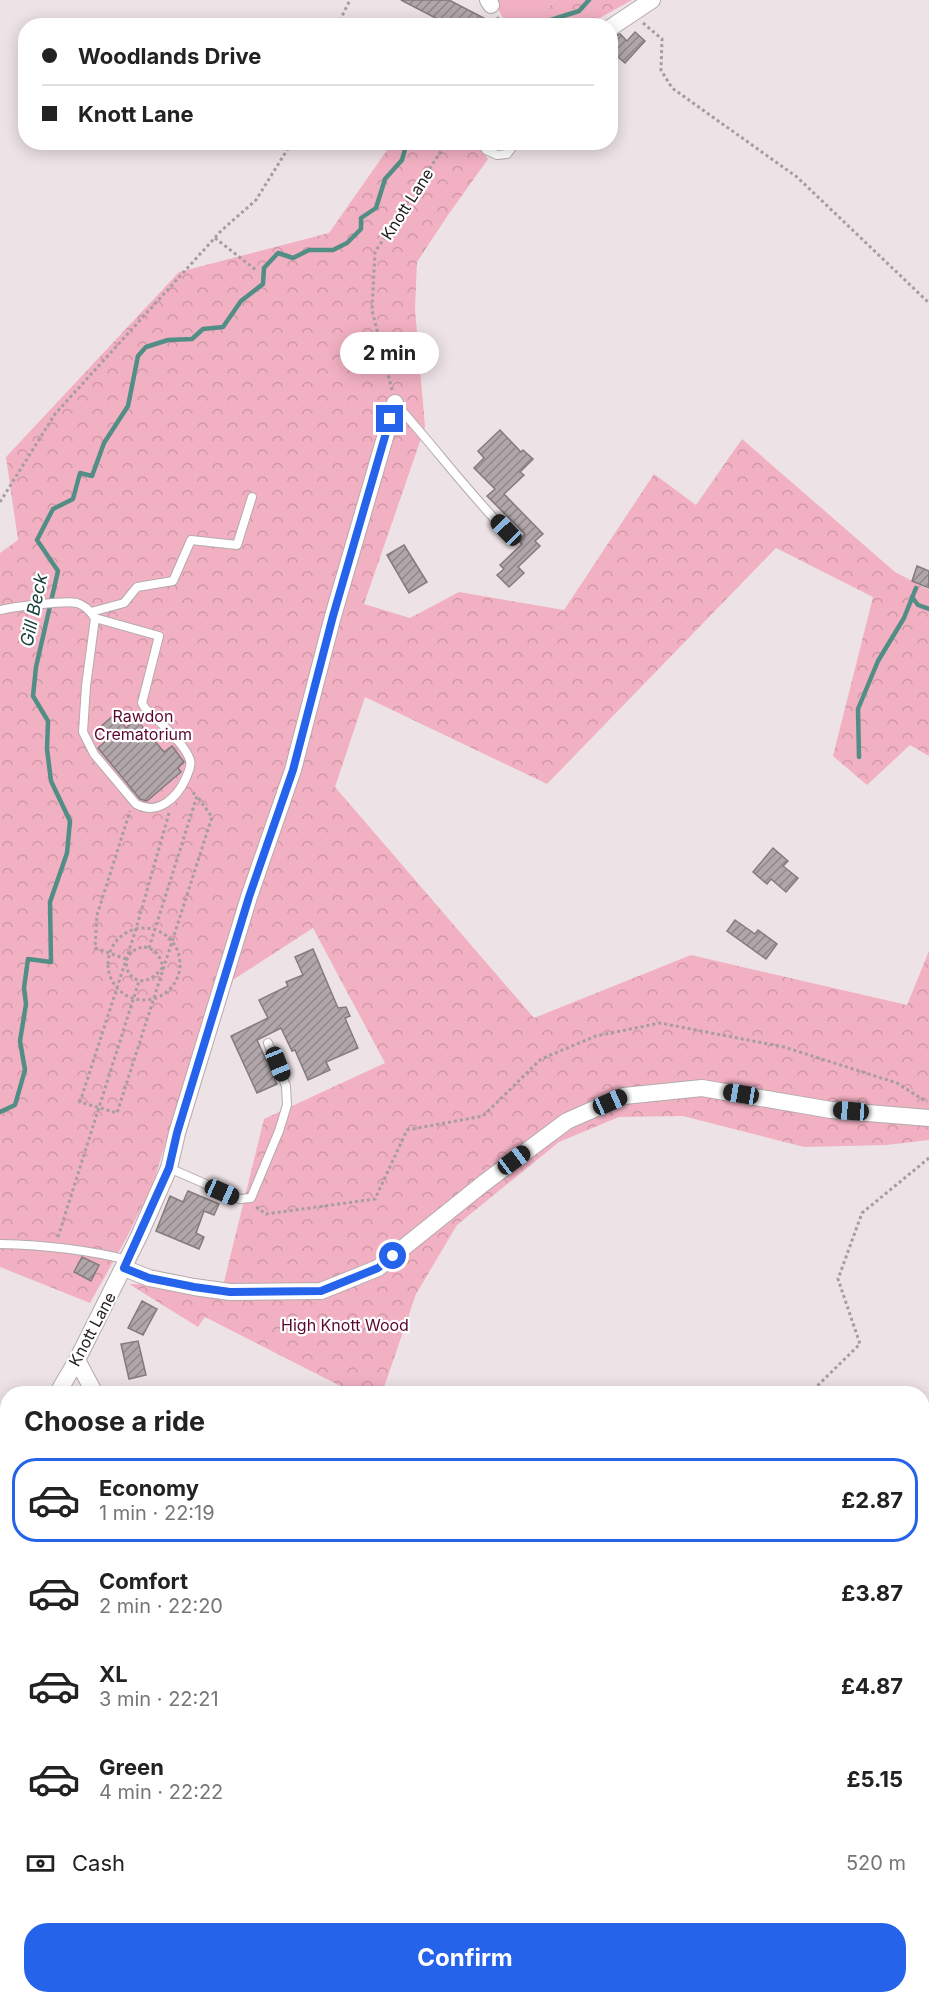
<!DOCTYPE html>
<meta charset="utf-8">
<style>
body{margin:0;font-family:Inter,sans-serif;background:#f6f6f6;color:#222;height:100vh;display:flex;flex-direction:column;font-size:22px;white-space:nowrap}
*{box-sizing:border-box;margin:0}
p{font-size:20px;color:#767676}
.icon{flex:none;width:33px;height:33px;fill:none;stroke:currentColor;stroke-width:2;stroke-linecap:round;stroke-linejoin:round}
.map{position:relative;flex:1;overflow:hidden}
.sheet{position:absolute;left:0px;top:1386px;width:930px;height:618px;display:flex;flex-direction:column;background:#fff;border-radius:24px 24px 0 0;box-shadow:0 3px 15px #0003}
.sheet>*{flex:none}
.banner{position:absolute;left:18px;top:18px;width:600px;height:132px;border-radius:24px;box-shadow:0 3px 15px #0003;display:grid;align-content:center;height:132px;padding:0 24px;background:#fff}
.end{position:absolute;width:27px;height:27px;margin:-14px;border:8px solid #2563eb;background:#fff;box-shadow:0 0 0 3px #fff}
.from{border-radius:50%}
.bubble{position:absolute;height:42px;border-radius:21px;background:#fff;box-shadow:0 3px 15px #0003;font-size:20px;font-weight:700;line-height:42px;text-align:center}
.car{position:absolute;width:18px;height:36px;margin:-18px -9px;border-radius:8px;box-shadow:0 0 4px 2px #0007;background:linear-gradient(#222 24%,#8ab4d8 0 40%,#222 0 76%,#8ab4d8 0 86%,#222 0)}
.banner b{display:flex;align-items:center;gap:21px;height:57px;font-size:22px}
.banner b+b{border-top:2px solid #e0e0e0}
.banner i{width:15px;height:15px;background:#222}
ul{padding:0;list-style:none}
li{display:flex;align-items:center;gap:18px;height:84px;margin:0 12px 9px;padding:0 12px;border:3px solid transparent;border-radius:24px}
li div{flex:1}
li b{display:block;font-size:22px}
li em{font-style:normal;font-weight:700}
li.active{border-color:#2563eb}
li>.icon{width:54px;height:54px;stroke-width:1.5}
h2{padding:0 24px;font-size:27px;line-height:72px}
.pay{display:flex;align-items:center;gap:15px;height:66px;padding:0 24px;font-size:22px}
.pay p{margin-inline-start:auto}
.button{display:flex;gap:12px;margin-top:auto;padding:12px 24px}
.button a{flex:1;height:69px;border-radius:24px;background:#2563eb;color:#fff;font-size:24px;font-weight:700;line-height:69px;text-align:center}
.map>svg:first-child{display:block}
.industrial{fill:url(#industrial-grid)}
.green{fill:#f2b1c3}
.forest{fill:url(#forest-crowns)}
.lines{fill:none;stroke-linecap:round;stroke-linejoin:round}
.stream{stroke:#528e85;stroke-width:4.5}
.building{fill:url(#building-hatch);stroke:#847b7d;stroke-width:1.5}
.service-casing{stroke:#b4aaac;stroke-width:10}
.minor-casing{stroke:#b4aaac;stroke-width:18}
.path{stroke:#a59d9f;stroke-width:3;stroke-dasharray:3 3;stroke-linecap:butt}
.service{stroke:#fff;stroke-width:8}
.minor{stroke:#fff;stroke-width:16}
.route{stroke:#2563eb;stroke-width:8}
.labels{text-anchor:middle;stroke-width:4.5;stroke-linejoin:round;paint-order:stroke}
.street-label{font-size:16px;fill:#221e1f;stroke:#fff}
.park-label{font-size:16px;fill:#5c082e;stroke:#fff}
.water-label{font-size:18px;font-style:italic;fill:#18413b;stroke:#fff}
</style>
<div class="map">
<svg width="929" height="2004" viewBox="0 0 929 2004">
<defs>
<pattern id="industrial-grid" width="8" height="8" patternUnits="userSpaceOnUse" patternTransform="scale(1.5)"><rect width="8" height="8" fill="#e8d5da"/><path d="M0 4h8M4 0v8" fill="none" stroke="#c7b6bb"/></pattern>
<pattern id="forest-crowns" width="20" height="18" patternUnits="userSpaceOnUse" patternTransform="scale(1.5)"><rect width="20" height="18" fill="#f2b1c3"/><path d="M2 6a3 3 0 1 1 6 0M12 15a3 3 0 1 1 6 0" fill="none" stroke="#cf98a7"/></pattern>
<pattern id="building-hatch" width="6" height="6" patternUnits="userSpaceOnUse" patternTransform="scale(1.5)"><rect width="6" height="6" fill="#b1a7aa"/><path d="M-1 1l2-2M0 6l6-6M5 7l2-2" fill="none" stroke="#90878a"/></pattern>
</defs>
<rect width="100%" height="100%" fill="#ede2e5"/>
<path class="industrial" d="M68 1996 489 1997 486 2004H67Z"/>
<path class="green" d="M493 0H556C538 15 532 26 507 25Z"/>
<path class="forest" d="M556 0H632L587 25H522L535 18Z
M392 143H476L488 159 448 215 417 262 415 309 425 427 364 604 410 618 459 592 564 610 654 474 696 505 742 439 895 572 929 590V756L910 745 867 785 833 756 873 597 776 548 547 784 365 697 335 787 534 1018 691 955 907 1005 929 951V1140L886 1145 804 1147 683 1116 619 1117 559 1142 457 1225 416 1294 382 1393H354L205 1317 198 1327 129 1284 223 1286 264 1119 385 1063 313 928 211 994 153 1184 126 1239 90 1303 0 1267V553L18 540 6 457 179 272 329 233Z"/>
<g class="lines">
<path class="stream" d="M532 26 579 11 589 0
M912 597 918 605 929 609
M859 757 858 709 878 661 904 618 916 588
M0 1112 15 1105 25 1070 20 1041 26 1004 24 988 28 959 51 962 50 902 67 853 70 821 51 781 47 749 48 721 33 696 36 667 58 571 37 540 53 509 73 499 80 473 92 476 104 443 128 406 138 356 146 347 168 340 192 339 203 329 223 327 241 301 263 284 264 268 278 253 293 258 309 250H333L347 243 361 229V218L376 208 385 179 402 160 407 142"/>
</g>
<path class="building" d="M401 0H449L499 26H451Z
M635 32 645 41 625 63 610 50V38L620 34 627 41Z
M500 430 521 452 523 450 533 459 520 472 524 475 504 494 543 534 535 541 540 546 518 567 524 573 509 587 497 575 504 569 500 565 522 544 518 541 525 534 487 496 495 489 474 468 484 458 478 451Z
M404 545 427 582 409 593 387 555Z
M917 566 929 571V588L912 581Z
M115 714 126 728 136 719 164 752 172 746 184 762 178 768 181 772 147 801 140 799 98 748 108 739 99 728Z
M773 848 788 861 783 866 798 878 786 892 771 879 767 884 753 872Z
M735 920 755 934 758 930 777 944 766 959 727 931Z
M313 949 338 1008 346 1007 350 1016 345 1018 358 1048 326 1062 330 1070 308 1080 295 1050 292 1051 281 1028 257 1040 277 1084 257 1093 231 1036 268 1018 259 1000 288 986 286 982 303 975 295 957Z
M188 1191 219 1204 214 1215 204 1211 196 1233 204 1237 199 1249 156 1231 170 1196 183 1202Z
M82 1257 99 1265 91 1281 74 1272Z
M142 1301 157 1309 143 1335 128 1328Z
M138 1341 146 1375 129 1379 121 1344Z"/>
<g class="lines">
<defs>
<path id="service" d="M486 150 497 155 507 154 516 142
M395 403C433 445 466 490 505 530
M0 610C13 607 65 600 77 603 84 605 91 612 95 618L159 636 142 703 145 708C159 722 184 742 190 760 192 767 188 772 186 778 177 798 158 816 136 804L94 754 83 732 86 686 95 618
M91 612 124 603 137 587 173 581 191 540 237 545 252 497
M169 1168 240 1199 251 1198 279 1131 287 1105 286 1086 268 1043
M0 1244C45 1245 84 1249 128 1260
M0 1536 8 1541
M91 2004 98 1996
M476 2004 479 1996
M665 2004V1996"/>
<path id="minor" d="M488 0 491 5
M610 28 652 0
M124 1268 149 1278 194 1287 230 1292 321 1291 378 1268 484 1183 567 1121 624 1096 702 1088 831 1110 929 1118
M77 1360 95 1394
M57 1394 77 1360 139 1236 169 1168 177 1133 249 897 293 770 333 616 395 403
M0 1490 8 1477"/>
</defs>
<use href="#service" class="service-casing"/>
<use href="#minor" class="minor-casing"/>
<path class="path" d="M497 17 502 26
M643 23 662 39 661 70 672 88 797 177 929 303
M337 26 350 0
M215 238 256 270
M392 390 372 310 375 252 447 142
M0 502 55 414 221 231 256 200 292 142
M169 813 136 929 80 1102 117 1113 212 817 197 796
M108 964a36 36 0 1 1 72 0a36 36 0 1 1-72 0Z
M144 947C156 949 160 956 163 967 134 1005 108 952 144 947Z
M149 948 197 796 191 791
M126 959 95 948 97 915 130 811
M256 1207 266 1214 375 1199 407 1130 483 1116 541 1059 596 1036 660 1023 784 1047 897 1083 925 1101
M58 1237 139 981
M809 1394 860 1344 838 1279 862 1213 929 1158
M922 1817 929 1829"/>
<use href="#service" class="service"/>
<use href="#minor" class="minor"/>
</g>
<g class="lines">
<path class="route" d="M390 419 333 616 293 770 249 897 177 1133 169 1168 124 1268 149 1278 194 1287 230 1292 321 1291 378 1268 393 1256"/>
</g>
<g class="labels">
<g class="street-label">
<text transform="translate(407 204) rotate(-57)" y="6">Knott Lane</text>
<text transform="translate(92 1329) rotate(-62)" y="6">Knott Lane</text>
</g>
<g class="park-label">
<text x="143" y="722">Rawdon<tspan x="143" dy="18">Crematorium</tspan></text>
<text x="345" y="1331">High Knott Wood</text>
</g>
<g class="water-label">
<text transform="translate(34 610) rotate(-78)" y="6">Gill Beck</text>
</g>
</g>
</svg>
<i class="end from" style="left:393px;top:1256px"></i>
<i class="end" style="left:390px;top:419px"></i>
<div class="bubble" style="left:340px;top:332px;width:99px">2 min</div>
<i class="car" style="left:506px;top:530px;rotate:316deg"></i>
<i class="car" style="left:278px;top:1064px;rotate:158deg"></i>
<i class="car" style="left:741px;top:1094px;rotate:279deg"></i>
<i class="car" style="left:610px;top:1102px;rotate:66deg"></i>
<i class="car" style="left:851px;top:1111px;rotate:274deg"></i>
<i class="car" style="left:514px;top:1160px;rotate:53deg"></i>
<i class="car" style="left:222px;top:1192px;rotate:114deg"></i>
<div class="banner">
<b><i class="from"></i>Woodlands Drive</b>
<b><i></i>Knott Lane</b>
</div>
<section class="sheet">
<h2>Choose a ride</h2>
<ul>
<li class="active"><svg class="icon" aria-label="car" viewBox="0 0 24 24"><path d="M5 17H2v-5l4-1 3-4h7l3 4 3 1v5h-3M9 17h6M6 11h13"/><circle cx="7" cy="17" r="2"/><circle cx="17" cy="17" r="2"/></svg><div><b>Economy</b><p>1 min · 22:19</p></div><em>£2.87</em></li>
<li><svg class="icon" aria-label="car" viewBox="0 0 24 24"><path d="M5 17H2v-5l4-1 3-4h7l3 4 3 1v5h-3M9 17h6M6 11h13"/><circle cx="7" cy="17" r="2"/><circle cx="17" cy="17" r="2"/></svg><div><b>Comfort</b><p>2 min · 22:20</p></div><em>£3.87</em></li>
<li><svg class="icon" aria-label="car" viewBox="0 0 24 24"><path d="M5 17H2v-5l4-1 3-4h7l3 4 3 1v5h-3M9 17h6M6 11h13"/><circle cx="7" cy="17" r="2"/><circle cx="17" cy="17" r="2"/></svg><div><b>XL</b><p>3 min · 22:21</p></div><em>£4.87</em></li>
<li><svg class="icon" aria-label="car" viewBox="0 0 24 24"><path d="M5 17H2v-5l4-1 3-4h7l3 4 3 1v5h-3M9 17h6M6 11h13"/><circle cx="7" cy="17" r="2"/><circle cx="17" cy="17" r="2"/></svg><div><b>Green</b><p>4 min · 22:22</p></div><em>£5.15</em></li>
</ul>
<div class="pay"><svg class="icon" aria-label="cash" viewBox="0 0 24 24"><path d="M3 7h18v10H3z"/><circle cx="12" cy="12" r="2"/></svg>Cash<p>520 m</p></div>
<div class="button"><a>Confirm</a></div>
</section>
</div>
